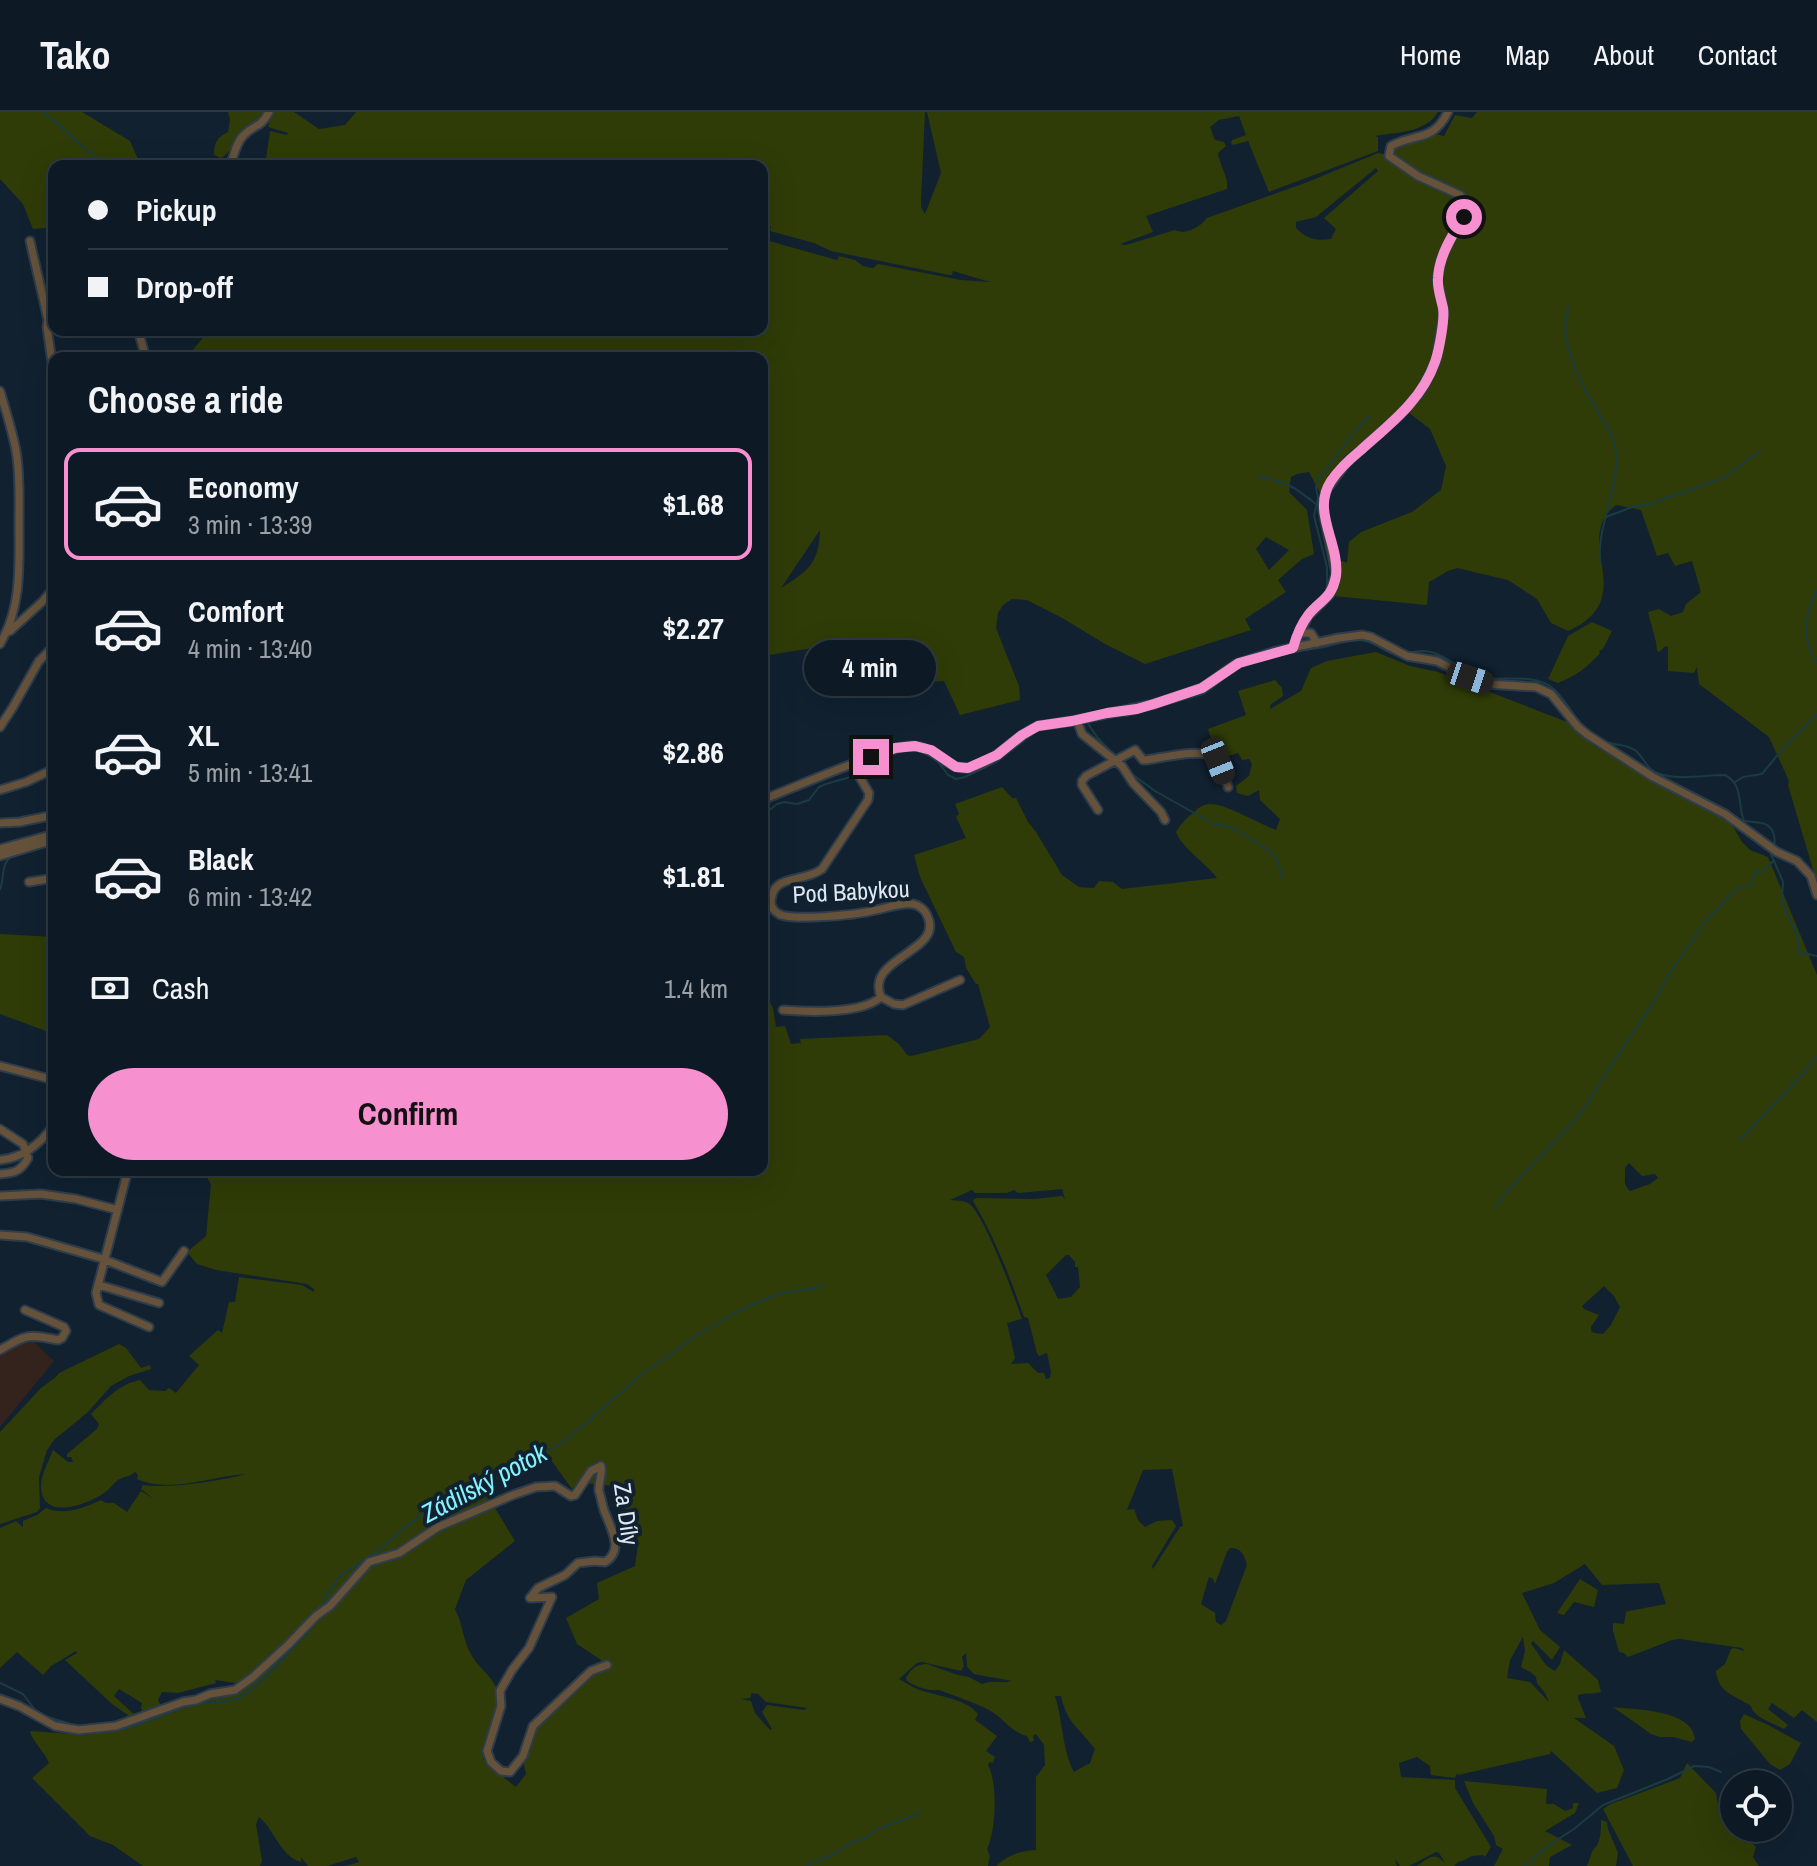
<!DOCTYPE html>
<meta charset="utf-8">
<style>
body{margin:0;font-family:"Archivo Narrow",sans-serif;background:#1b2631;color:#f1f3f6;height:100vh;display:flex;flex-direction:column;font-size:30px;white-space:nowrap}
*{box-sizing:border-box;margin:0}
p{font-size:26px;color:#9aa0a6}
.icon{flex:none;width:44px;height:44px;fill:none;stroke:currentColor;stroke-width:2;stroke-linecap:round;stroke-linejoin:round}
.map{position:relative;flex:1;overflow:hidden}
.drawer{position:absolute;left:48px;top:240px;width:720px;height:824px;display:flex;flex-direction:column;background:#0d1924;border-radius:16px;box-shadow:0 8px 32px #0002,0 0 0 2px #2d3841}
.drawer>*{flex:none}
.top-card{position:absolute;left:48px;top:48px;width:720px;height:176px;border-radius:16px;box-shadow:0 8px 32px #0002,0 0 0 2px #2d3841;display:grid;align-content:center;height:176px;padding:0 40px;background:#0d1924}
.buttons{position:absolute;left:1720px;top:1658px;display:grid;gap:16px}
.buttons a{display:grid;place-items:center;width:72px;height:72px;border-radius:50%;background:#0d1924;box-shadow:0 8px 32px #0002,0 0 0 2px #2d3841;font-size:40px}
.end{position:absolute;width:36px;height:36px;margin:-18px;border:10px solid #f690cf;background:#111;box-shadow:0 0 0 4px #111}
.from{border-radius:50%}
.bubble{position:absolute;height:56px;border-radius:28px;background:#0d1924;box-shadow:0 8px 32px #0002,0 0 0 2px #2d3841;font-size:26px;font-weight:800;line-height:56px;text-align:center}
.car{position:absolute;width:24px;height:48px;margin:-24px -12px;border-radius:10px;box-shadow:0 0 6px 2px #0007;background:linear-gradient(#222 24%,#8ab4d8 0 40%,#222 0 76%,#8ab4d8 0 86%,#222 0)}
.top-card b{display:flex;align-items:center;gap:28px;height:76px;font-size:30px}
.top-card b+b{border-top:2px solid #2d3841}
.top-card i{width:20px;height:20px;background:#f1f3f6}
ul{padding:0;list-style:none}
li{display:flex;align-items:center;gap:24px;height:112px;margin:0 16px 12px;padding:0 24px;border:4px solid transparent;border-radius:16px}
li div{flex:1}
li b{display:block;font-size:30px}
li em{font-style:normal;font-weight:800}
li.on{border-color:#f690cf}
li>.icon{width:72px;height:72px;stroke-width:1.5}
h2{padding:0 40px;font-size:36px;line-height:96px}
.pay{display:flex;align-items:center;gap:20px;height:88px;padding:0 40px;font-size:30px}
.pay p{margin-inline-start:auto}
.button{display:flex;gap:16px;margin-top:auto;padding:16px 40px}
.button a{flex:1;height:92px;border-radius:48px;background:#f690cf;color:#111;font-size:32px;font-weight:800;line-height:92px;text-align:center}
header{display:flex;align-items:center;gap:48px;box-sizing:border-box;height:112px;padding:0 40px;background:#0d1924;border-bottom:2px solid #2d3841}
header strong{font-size:38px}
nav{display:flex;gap:44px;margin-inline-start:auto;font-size:28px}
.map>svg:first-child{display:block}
.education{fill:#34221d}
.green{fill:#2f3c07;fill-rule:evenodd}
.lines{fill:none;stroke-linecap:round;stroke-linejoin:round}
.stream{stroke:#1a3c40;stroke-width:2}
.minor-casing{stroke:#2e3d4b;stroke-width:11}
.minor{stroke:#66523a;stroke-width:7}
.route{stroke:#f690cf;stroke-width:10}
.labels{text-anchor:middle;stroke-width:8;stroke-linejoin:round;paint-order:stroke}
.street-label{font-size:24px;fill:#dee9f3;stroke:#112130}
.water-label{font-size:26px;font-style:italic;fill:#82f3ff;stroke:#112130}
</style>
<header>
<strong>Tako</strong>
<nav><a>Home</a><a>Map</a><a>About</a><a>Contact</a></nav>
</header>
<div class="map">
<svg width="1817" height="1754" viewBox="0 0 1817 1754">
<rect width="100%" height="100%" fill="#112130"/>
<path class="education" d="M30 1226 54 1249 0 1315V1240Z"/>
<path class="green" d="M0 0H82L130 29 141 54H54V115L33 117 23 92 0 67Z
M228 0H263C256 11 247 16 239 25 232 33 230 41 221 46L214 43C214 31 217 25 228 20L230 7Z
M272 0H294L319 17 345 13 356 0H925L921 89V95L925 102 941 61 927 0H1438C1425 21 1398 20 1375 24L1378 25V39L1269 80 1248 29 1233 33 1231 31 1232 28 1246 23 1239 4 1219 8 1210 15 1215 28 1224 30 1226 34 1219 40 1218 43 1227 69V77L1146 104 1153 120 1120 132 1126 133 1175 118C1186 123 1199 116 1207 106L1305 71 1378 41 1384 42 1392 50 1393 37 1398 34 1435 22 1444 24 1455 3 1472 6 1477 0H1817V771L1788 673 1789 669 1769 625 1699 572 1697 555 1694 561 1668 559V535L1666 534 1659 540 1657 538 1656 530 1648 500 1659 497 1671 504 1683 500 1686 492 1701 480 1692 449 1675 454 1668 441 1657 444 1641 398 1616 393C1570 428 1642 486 1568 519L1551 511 1537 487 1508 468 1457 456 1448 459 1429 470 1427 493 1333 484 1335 468 1334 451 1343 449 1347 451 1349 430 1361 420 1412 400 1441 378 1446 354 1430 317 1403 296 1345 344 1327 365 1321 383 1309 360 1297 362 1291 365 1289 380 1307 398 1314 442 1302 447 1278 468 1286 480 1245 507 1251 518 1145 552 1105 532 1064 507 1027 488 1012 487 1003 493 998 501 996 516 1019 574 1020 588 960 603 944 569 867 573 858 529 762 544V246H190L191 240 207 221 204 218H762V127L837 148 839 144 855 148 863 154 873 156 878 152 961 168 990 170 953 159 952 163H949L831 139 814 131 770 119 771 115 765 107 767 103 762 97V54H265L270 19 287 23 288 21 268 15ZM1376 56 1378 59 1324 106 1336 117 1331 127C1315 129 1307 127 1296 116V110L1316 105ZM820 418C819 452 808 459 781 476ZM1266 425 1289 438 1269 458 1256 437Z
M1592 510 1612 519 1603 537 1599 539 1600 541C1588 555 1576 564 1558 571L1548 567 1568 524Z
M1376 540 1410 554 1438 560 1567 610 1595 634 1654 670 1731 711 1742 730 1750 738 1768 745 1817 863V1610L1802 1598 1794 1606 1772 1591 1768 1597 1788 1613 1784 1617C1775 1612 1762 1608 1755 1601 1749 1594 1754 1595 1746 1591 1731 1582 1718 1579 1716 1559L1725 1552 1731 1537 1734 1536 1745 1539 1742 1536 1680 1527 1672 1528 1628 1545 1624 1541 1619 1540 1613 1519V1511L1624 1512 1626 1500 1629 1499 1666 1492 1659 1471 1602 1473 1585 1452 1554 1471 1522 1481 1540 1518 1560 1535 1552 1548 1533 1529 1531 1532C1540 1542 1542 1553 1555 1559L1560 1552 1564 1538 1598 1568 1601 1580C1593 1583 1585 1580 1578 1583V1586L1586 1606H1574L1614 1634 1624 1658 1617 1676 1597 1681 1551 1639 1550 1642 1458 1663 1457 1661 1455 1666 1431 1663 1430 1654 1417 1645 1399 1651 1401 1665 1455 1668V1676L1491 1735 1485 1745 1483 1743 1472 1744 1462 1749 1458 1750 1454 1754H1416C1430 1746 1433 1739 1445 1751L1439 1741 1436 1740 1409 1754H1400L1395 1747 1397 1754H996C1008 1743 1019 1739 1036 1738V1665L1045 1653 1044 1633 1036 1622 1033 1624 1034 1629 1030 1630 1027 1624C1011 1620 1003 1606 989 1598 973 1590 955 1584 939 1578 928 1579 916 1575 907 1569L906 1566C911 1557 916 1552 927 1552L958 1563 969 1565 982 1572C993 1568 1002 1572 1012 1569L974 1562 967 1555 966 1541 962 1545 964 1554 961 1559 922 1550 917 1551 899 1567C905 1570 910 1574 917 1577 935 1584 966 1586 978 1602L975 1608 997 1624 986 1639 995 1645 993 1651 990 1650 988 1653C998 1671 996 1719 987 1737L990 1744 988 1754H345L359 1750 356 1745 327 1754H308L301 1745V1750C280 1744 274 1717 259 1705L256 1712 262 1749 260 1754H143L113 1733 90 1724 32 1666 49 1651C44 1639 32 1629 30 1619L86 1623 111 1618 222 1581 231 1584 243 1572 215 1568 216 1571 178 1581 162 1580 158 1588 161 1594 143 1601 141 1596 142 1591 119 1577 114 1584 136 1604 132 1606 112 1592 65 1548 77 1541 76 1539 51 1554 43 1563 17 1540 0 1556V1416L16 1409 23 1415V1409L37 1403 46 1396C64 1404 84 1396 101 1388L106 1391H114L127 1400 141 1379 154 1387 141 1377 143 1373C166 1377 222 1369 246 1362 212 1364 170 1382 137 1367L138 1363 135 1360C130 1365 124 1364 118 1368 113 1372 109 1378 104 1381 89 1392 42 1410 41 1375 41 1362 49 1349 53 1338L68 1350H73L71 1345H67V1342L97 1317 99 1312 91 1302C106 1287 119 1272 140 1268L149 1278 165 1279 169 1276 176 1281 199 1253 189 1244 218 1218 222 1221 229 1190H235L239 1165 302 1173 314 1180V1177L307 1172 216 1158 197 1152 187 1140 206 1124 211 1072 202 1058H762V861L768 871V887L773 896 776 915 785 914 791 932 800 931 801 933 800 927 887 923 899 932 907 943 911 944 979 927 990 915 978 872H976L966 856 964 845 956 840 920 765 914 743 966 726 956 705 959 702 955 692 1002 675 1012 686H1016L1028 710 1036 720 1062 763 1079 775 1094 776 1099 769 1113 770 1122 777 1217 766C1206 751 1182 736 1176 720 1181 712 1186 706 1193 701 1198 696 1203 692 1210 692 1224 691 1260 712 1276 718L1280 707 1260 688 1259 678 1248 684 1237 681 1236 674 1249 664 1252 652 1249 647 1242 648 1238 641 1222 646 1212 630 1208 617 1246 603 1238 579 1275 568 1282 576 1283 584 1271 592 1270 597 1301 579 1311 556 1327 549ZM1629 1051 1642 1064 1655 1062 1658 1066 1650 1072 1630 1079C1622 1072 1626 1066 1625 1056ZM1062 1077 1065 1087 1062 1084 1034 1087 978 1086 974 1087 973 1089C995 1126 1010 1165 1024 1205L1028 1206 1037 1241 1039 1244 1047 1241 1051 1260 1050 1266 1046 1267 1044 1261H1038L1028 1251 1011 1252 1015 1246 1007 1211 1022 1207C1015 1187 984 1100 968 1091 963 1088 955 1089 950 1088L972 1078 975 1081H1007L1014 1078 1018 1081ZM1066 1143H1069L1075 1150V1155H1078L1080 1175 1071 1185 1058 1187 1046 1163ZM1604 1174 1614 1184 1620 1195 1611 1213 1603 1222 1594 1221 1591 1219V1215L1599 1203 1584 1197 1582 1194ZM548 1344 572 1377 581 1366 584 1371 616 1374 638 1432 635 1454 597 1471 599 1487 566 1506 577 1532 601 1548 603 1556 597 1558 581 1572 535 1616 523 1648 526 1662 516 1675C504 1667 496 1656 483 1647 488 1630 502 1597 498 1580 494 1566 479 1556 472 1544 463 1530 463 1512 455 1497L466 1468 515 1429 495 1396 490 1370ZM1172 1357 1183 1414 1180 1415 1153 1457 1152 1454 1176 1414 1172 1408 1157 1409 1145 1415 1138 1408 1134 1397 1127 1398 1143 1358ZM1230 1436C1241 1435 1245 1444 1247 1453L1226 1509 1221 1513 1216 1510 1215 1501 1201 1492 1209 1465 1213 1467 1215 1472 1227 1440ZM1523 1525 1525 1539 1521 1555 1532 1561 1536 1565 1537 1571 1545 1581 1549 1590 1530 1570 1507 1566 1510 1548ZM752 1581 758 1582 766 1590 807 1596 804 1598 767 1593 762 1600 772 1617 770 1618 755 1601 751 1589 741 1587 750 1586ZM1055 1584H1061C1066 1610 1080 1617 1095 1637L1090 1651 1074 1660C1062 1637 1063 1609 1055 1584Z
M0 822 54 825V922L0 902Z
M119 1232 126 1236 141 1256 150 1253 151 1257 129 1264 111 1274 87 1301 55 1327 47 1338 39 1365 40 1396 37 1400 0 1412V1320L41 1276 56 1265 59 1261Z
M1580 1467 1598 1478 1594 1495 1574 1490 1564 1503 1557 1501Z
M1613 1595C1635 1598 1692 1597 1695 1627L1692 1630 1673 1625H1660L1651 1622Z
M1744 1602 1768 1613 1801 1631 1790 1652 1780 1658 1770 1652 1741 1617 1740 1609Z
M1687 1651 1716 1681 1720 1705 1742 1721 1756 1735 1753 1745 1759 1754H1633L1603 1697 1611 1692 1680 1666Z
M1464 1669 1547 1677 1546 1692H1554L1565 1699 1573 1696V1691H1579L1575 1701 1545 1719 1572 1733 1550 1745 1549 1754H1494L1503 1737 1496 1733 1494 1724 1473 1691Z
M1601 1708 1607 1710 1608 1717 1618 1741 1616 1754H1587L1593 1738C1601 1731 1601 1719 1601 1708Z"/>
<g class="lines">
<path class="stream" d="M44 0 89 40 107 53
M1569 195C1555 226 1582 273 1598 300 1602 308 1610 318 1613 327 1626 366 1596 410 1600 450
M1259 364C1287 370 1295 375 1317 393
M1606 405 1635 394 1653 392 1665 386 1679 382 1722 366 1731 361 1760 339
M1817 478C1805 499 1801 531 1817 551
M1323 484 1327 476V455L1314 404 1318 386 1316 375 1318 368 1355 319 1370 304
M1410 541C1435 533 1451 552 1472 561 1497 573 1526 559 1550 574 1566 585 1572 605 1586 616 1592 621 1600 626 1607 630 1617 634 1627 632 1636 639 1644 646 1647 657 1657 661 1678 669 1703 663 1725 663 1744 673 1737 692 1744 709 1751 710 1759 710 1765 712 1777 717 1776 733 1771 742L1783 770 1782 786 1785 798 1798 824V840L1817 844
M1110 605 1127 604 1203 582C1216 575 1225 563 1238 556 1266 541 1300 540 1329 534 1340 531 1349 527 1360 528 1376 529 1385 542 1400 544
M1087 610 1097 625 1116 645
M1083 611 1100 607
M1132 662 1155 679 1212 711 1233 716 1270 739 1277 748 1283 767
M1735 670 1743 665 1762 662 1780 640 1817 602
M762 704 777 692 784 690 797 692 809 688 819 675 826 672 854 664 862 660 871 650 903 639H918L926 642 936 647 948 663 956 667 965 665 998 649 1038 618 1076 613
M0 777C5 766 0 753 11 745
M1740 1028 1800 965 1817 945
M1494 1096 1509 1077 1572 1011 1586 994 1612 952 1655 888 1671 859 1706 809 1731 782 1739 776 1751 774 1755 761 1764 758 1774 748
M321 1497 327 1482 341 1463 373 1442 442 1386 537 1345 565 1329 641 1263 697 1223 740 1198 778 1182 825 1174
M0 1571 23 1582 36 1599
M45 1604 77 1614
M94 1619C128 1624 165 1598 197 1592 211 1589 227 1592 240 1585 259 1576 292 1536 308 1520L315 1510
M806 1754 834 1742 853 1729 864 1727 877 1717 921 1701
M1525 1754 1549 1733 1574 1717 1603 1693 1668 1667 1694 1654 1709 1655 1721 1660"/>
<defs>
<path id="minor" d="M230 54C234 44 236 30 244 23 255 11 259 18 269 0
M30 129 48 208 47 215 54 265
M138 218 146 246
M0 279C6 300 14 323 17 345 20 367 19 390 19 412 19 454 22 495 0 532
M10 519 42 490 54 476
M1299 521H1311L1317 531
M1293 536 1308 504 1330 482 1336 461 1323 399V388L1327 377 1346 351 1400 303 1421 279 1436 249 1444 200 1437 168 1441 147 1453 122 1464 105 1467 95 1466 90 1460 83 1418 64 1389 44 1391 34C1417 20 1432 31 1448 0
M1077 608 1082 622 1122 654 1133 671 1161 700 1165 708
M0 615 13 595 39 549 54 534
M852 652 869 681 868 688 822 757C803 772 770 760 771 793 773 797 774 799 779 802 790 809 855 803 871 799 884 797 900 790 913 792 919 793 925 798 927 803 946 840 864 845 881 885L894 892 903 893 960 868
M0 678 26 670 54 657
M762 688C795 675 827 661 860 649 877 642 895 634 913 634 935 634 948 660 970 656 997 650 1013 624 1038 614L1072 609 1154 592 1202 576 1236 552 1273 540 1339 526 1362 523 1371 525 1407 544 1437 549 1470 566 1488 572 1536 575 1551 582 1578 615 1588 623 1653 665 1725 702 1777 740 1797 749 1811 764 1817 783
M1098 698 1082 673V669L1086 664 1135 638 1143 648H1146C1161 646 1203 635 1215 646 1222 652 1225 666 1228 675
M0 711 20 710 54 703
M0 737 54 722
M0 744 54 728
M29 770 54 766
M783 898C809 900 862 902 881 885
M0 954 54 968
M0 1017 23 1032 28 1046C21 1059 15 1061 0 1062
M0 1048C23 1046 41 1031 54 1013
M128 1058 96 1181 99 1193 149 1215
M0 1084 41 1082 76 1087 118 1098
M0 1123 27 1125 100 1146 162 1170 184 1139
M99 1173 159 1191
M0 1238C27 1222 28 1222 58 1228L62 1226 66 1219 64 1215 25 1198
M0 1587 19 1594 55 1614 79 1618 116 1614 183 1590 196 1588 210 1582 235 1578 253 1565 288 1533 316 1504 330 1494 369 1450 399 1441 438 1415 513 1383 536 1375 555 1374 571 1384 575 1383 591 1359 601 1354C603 1362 598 1370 599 1379 601 1385 602 1392 604 1398 610 1415 625 1438 605 1450L595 1449 578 1451 565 1463 538 1476 530 1486 552 1485 529 1536 512 1558 500 1579 501 1594 487 1639 491 1650 501 1659 510 1660 523 1644 533 1614 591 1559 607 1553"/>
</defs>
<use href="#minor" class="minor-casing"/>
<use href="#minor" class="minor"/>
</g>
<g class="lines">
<path class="route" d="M871 645 895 636 915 634 931 638 956 655 968 656 997 643 1022 623 1038 614 1072 609 1107 601 1137 597 1154 592 1202 576 1239 551 1293 536C1296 525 1302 511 1309 502 1321 488 1332 486 1336 464 1340 431 1311 400 1331 369 1339 357 1350 347 1361 338 1390 312 1422 288 1435 250 1439 239 1445 207 1443 196 1441 186 1437 176 1438 166 1439 144 1452 123 1464 105"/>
</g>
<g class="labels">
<g class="street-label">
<text transform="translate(851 780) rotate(-3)" y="8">Pod Babykou</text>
<text transform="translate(626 1402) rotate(82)" y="8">Za Díly</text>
</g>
<g class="water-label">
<text transform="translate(484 1371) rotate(-28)" y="9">Zádilský potok</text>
</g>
</g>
</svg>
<div class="buttons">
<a><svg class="icon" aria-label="locate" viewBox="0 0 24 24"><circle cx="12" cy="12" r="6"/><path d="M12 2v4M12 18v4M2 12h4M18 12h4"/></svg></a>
</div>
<i class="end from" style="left:1464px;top:105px"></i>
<i class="end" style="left:871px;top:645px"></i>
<div class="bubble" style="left:804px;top:528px;width:132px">4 min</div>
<i class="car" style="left:1470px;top:566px;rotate:108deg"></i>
<i class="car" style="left:1218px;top:649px;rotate:158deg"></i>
<div class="top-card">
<b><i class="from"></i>Pickup</b>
<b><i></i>Drop-off</b>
</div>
<section class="drawer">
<h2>Choose a ride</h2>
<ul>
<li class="on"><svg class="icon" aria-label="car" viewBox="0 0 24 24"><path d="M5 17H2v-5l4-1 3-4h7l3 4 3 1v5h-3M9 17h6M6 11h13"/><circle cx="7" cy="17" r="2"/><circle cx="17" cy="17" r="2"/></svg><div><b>Economy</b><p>3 min · 13:39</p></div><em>$1.68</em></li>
<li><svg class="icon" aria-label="car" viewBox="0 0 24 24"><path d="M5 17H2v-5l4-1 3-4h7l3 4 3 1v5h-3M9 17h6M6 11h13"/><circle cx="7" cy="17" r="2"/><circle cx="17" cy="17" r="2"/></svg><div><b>Comfort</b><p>4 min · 13:40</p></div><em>$2.27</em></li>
<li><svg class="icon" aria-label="car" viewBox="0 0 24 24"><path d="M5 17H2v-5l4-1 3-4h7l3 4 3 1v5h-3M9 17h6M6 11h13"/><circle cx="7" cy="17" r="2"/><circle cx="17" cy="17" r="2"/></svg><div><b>XL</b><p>5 min · 13:41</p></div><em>$2.86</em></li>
<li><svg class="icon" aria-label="car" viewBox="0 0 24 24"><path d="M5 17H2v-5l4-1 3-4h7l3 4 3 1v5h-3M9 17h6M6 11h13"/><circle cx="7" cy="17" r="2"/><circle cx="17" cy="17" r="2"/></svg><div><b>Black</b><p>6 min · 13:42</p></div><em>$1.81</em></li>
</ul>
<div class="pay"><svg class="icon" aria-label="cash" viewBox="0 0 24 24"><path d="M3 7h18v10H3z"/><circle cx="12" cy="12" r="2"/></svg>Cash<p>1.4 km</p></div>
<div class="button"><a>Confirm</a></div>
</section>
</div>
